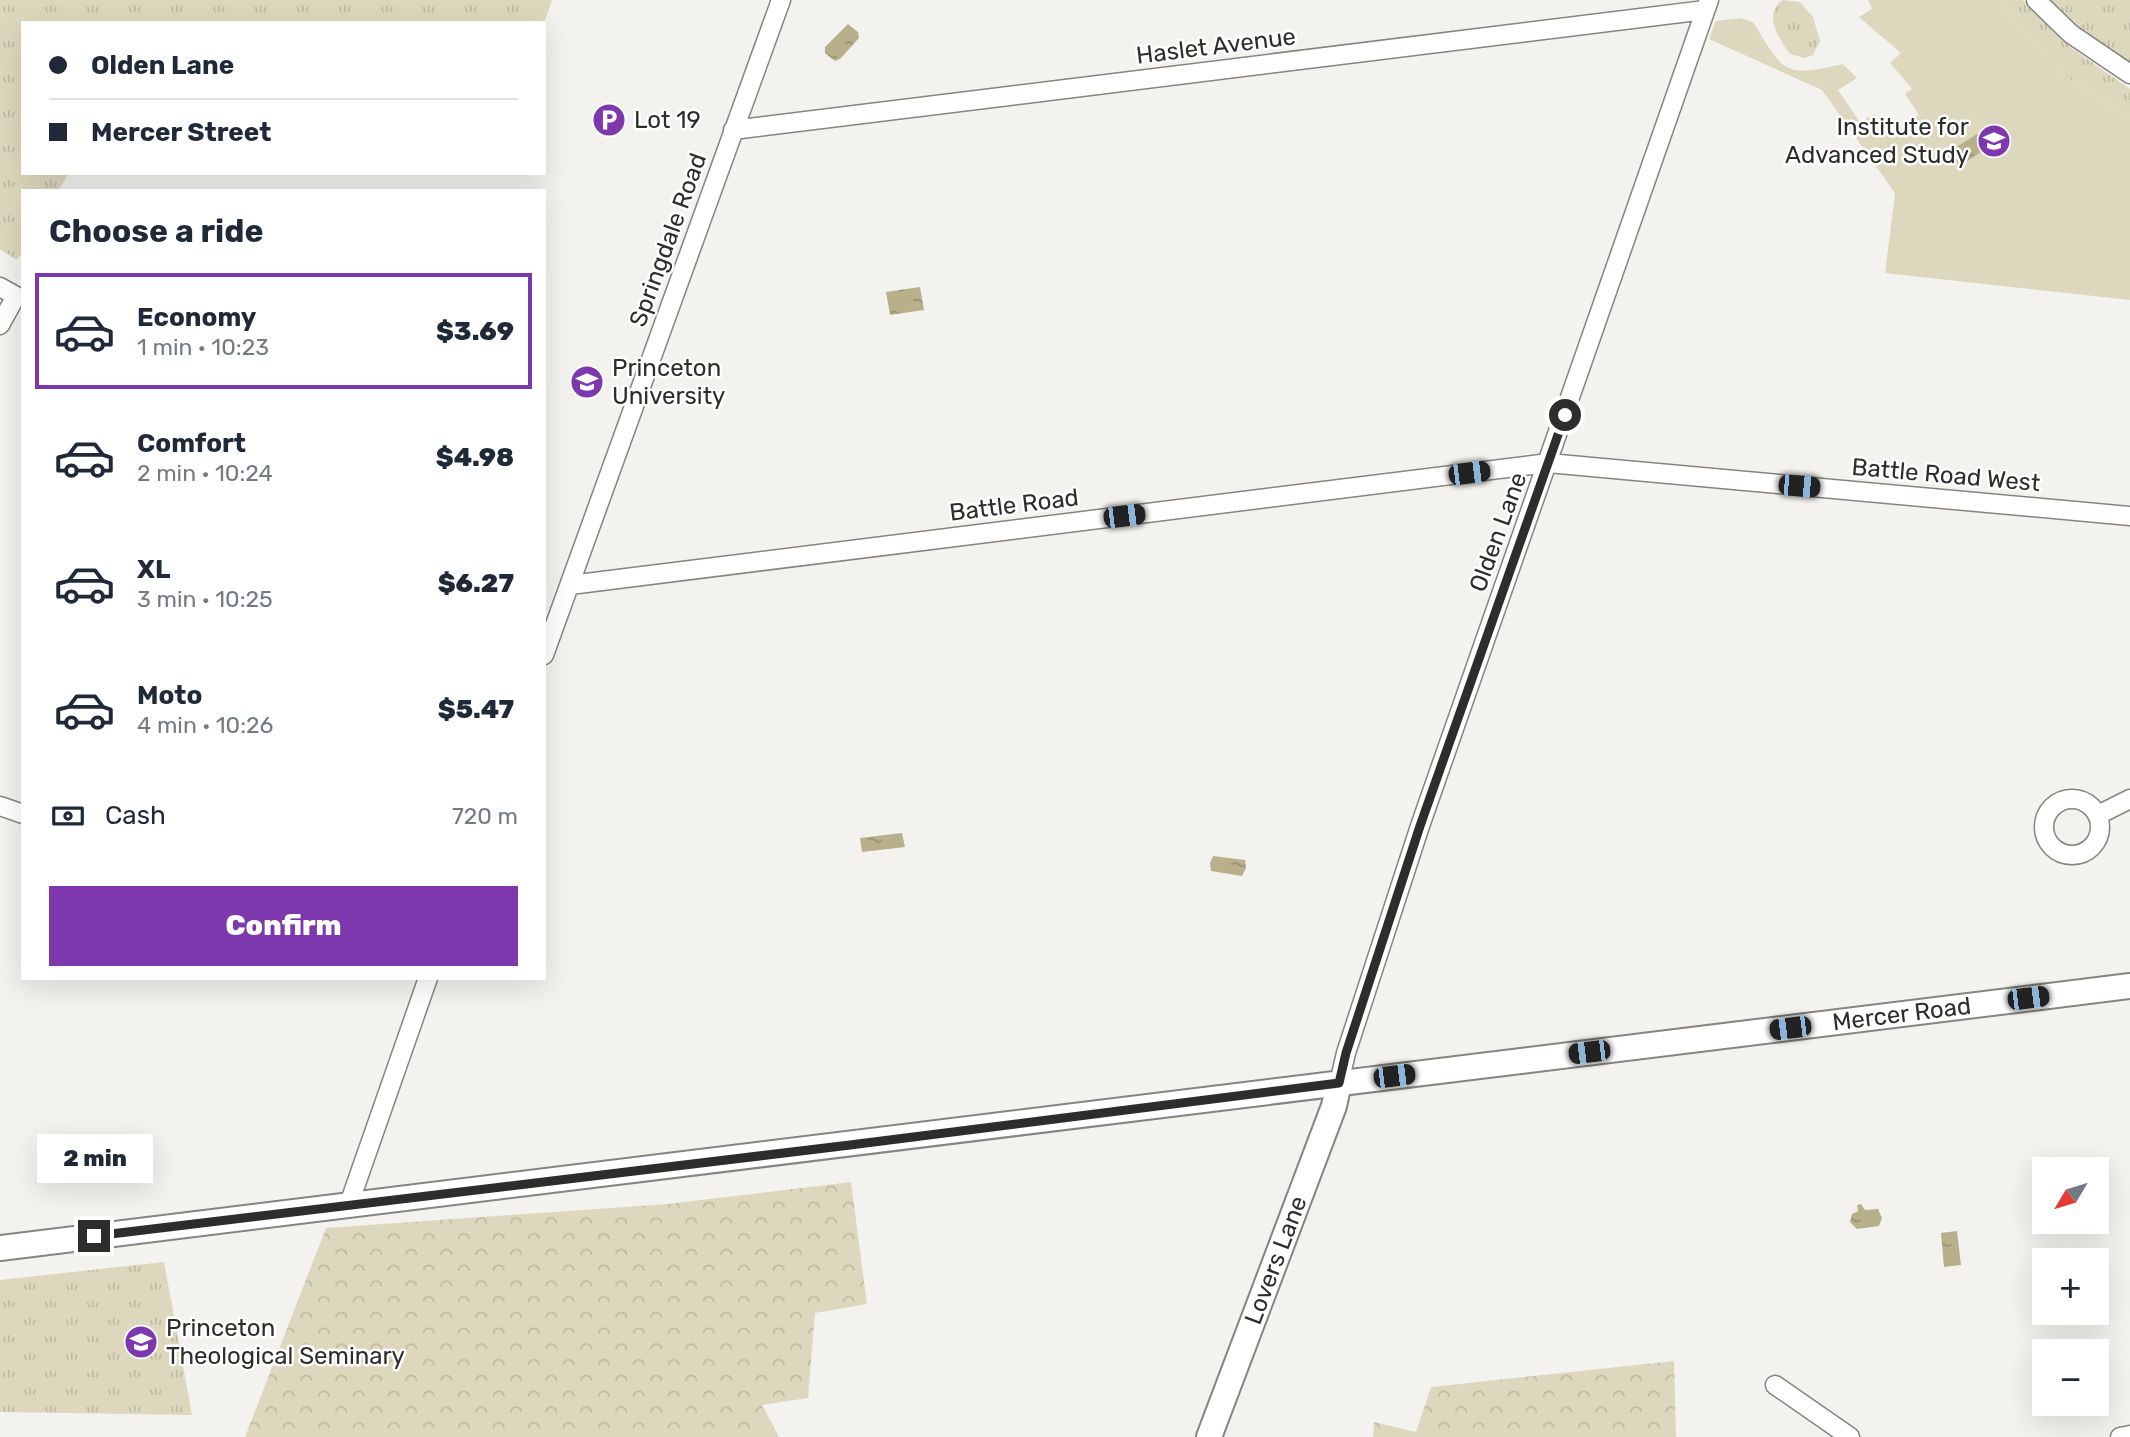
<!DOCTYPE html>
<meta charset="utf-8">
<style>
body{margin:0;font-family:Rubik,sans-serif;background:#f2f2f3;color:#1f2937;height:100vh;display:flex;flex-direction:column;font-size:26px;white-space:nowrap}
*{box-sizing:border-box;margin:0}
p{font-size:23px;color:#747a83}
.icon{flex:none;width:38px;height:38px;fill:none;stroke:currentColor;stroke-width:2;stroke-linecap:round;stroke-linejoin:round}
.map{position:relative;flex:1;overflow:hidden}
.panel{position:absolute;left:21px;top:189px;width:525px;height:791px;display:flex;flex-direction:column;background:#fff;border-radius:0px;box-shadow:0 7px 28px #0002}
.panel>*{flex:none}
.guide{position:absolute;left:21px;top:21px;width:525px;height:154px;border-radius:0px;box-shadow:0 7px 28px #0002;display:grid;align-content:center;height:154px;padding:0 28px;background:#fff}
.needle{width:46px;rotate:232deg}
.controls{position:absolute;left:2032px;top:1157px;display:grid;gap:14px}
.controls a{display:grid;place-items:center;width:77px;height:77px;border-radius:0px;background:#fff;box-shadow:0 7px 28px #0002;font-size:35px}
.end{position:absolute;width:32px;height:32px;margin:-16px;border:9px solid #2d2d2b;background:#fff;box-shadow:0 0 0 4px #fff}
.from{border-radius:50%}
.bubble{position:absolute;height:49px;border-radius:0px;background:#fff;box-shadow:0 7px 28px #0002;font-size:23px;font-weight:800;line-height:49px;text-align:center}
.car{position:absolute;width:21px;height:42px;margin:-21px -10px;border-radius:9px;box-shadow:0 0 5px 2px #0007;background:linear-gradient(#222 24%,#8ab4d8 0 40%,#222 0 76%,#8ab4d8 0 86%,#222 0)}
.guide b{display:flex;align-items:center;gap:24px;height:66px;font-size:26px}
.guide b+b{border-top:2px solid #e0e1e3}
.guide i{width:18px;height:18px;background:#1f2937}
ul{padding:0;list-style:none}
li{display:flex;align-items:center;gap:21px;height:116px;margin:0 14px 10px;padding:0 14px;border:4px solid transparent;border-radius:0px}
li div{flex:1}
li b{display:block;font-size:26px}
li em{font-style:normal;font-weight:800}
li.active{border-color:#7c38ac}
li>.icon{width:63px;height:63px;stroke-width:1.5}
h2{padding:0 28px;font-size:32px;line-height:84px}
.pay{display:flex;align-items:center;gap:18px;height:77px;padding:0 28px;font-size:26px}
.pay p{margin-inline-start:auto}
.action{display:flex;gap:14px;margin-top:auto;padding:14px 28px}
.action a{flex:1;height:80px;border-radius:0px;background:#7c38ac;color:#fff;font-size:28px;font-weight:800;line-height:80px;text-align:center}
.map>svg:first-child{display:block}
.grass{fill:url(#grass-tufts)}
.forest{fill:url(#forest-crowns)}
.garden{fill:#ddd8bd}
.water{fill:url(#water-ripples)}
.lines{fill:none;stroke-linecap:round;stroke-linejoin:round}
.street-casing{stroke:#858481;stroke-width:21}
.secondary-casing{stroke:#858481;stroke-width:28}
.street{stroke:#fff;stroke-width:18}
.secondary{stroke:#fff;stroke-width:24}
.route{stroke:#2d2d2b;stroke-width:9}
.labels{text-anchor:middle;stroke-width:5;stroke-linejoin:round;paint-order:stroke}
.street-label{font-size:24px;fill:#2d2d2b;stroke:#fff}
.poi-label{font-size:24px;fill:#2d2d2b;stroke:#fff;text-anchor:start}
</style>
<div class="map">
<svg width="2130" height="1437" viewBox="0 0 2130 1437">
<defs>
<pattern id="grass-tufts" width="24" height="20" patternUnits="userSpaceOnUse" patternTransform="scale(1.75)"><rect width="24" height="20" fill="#ddd8bd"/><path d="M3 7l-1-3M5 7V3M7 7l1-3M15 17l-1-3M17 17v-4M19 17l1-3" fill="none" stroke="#bebaa3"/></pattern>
<pattern id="forest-crowns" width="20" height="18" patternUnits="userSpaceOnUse" patternTransform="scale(1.75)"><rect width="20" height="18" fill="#ddd8bd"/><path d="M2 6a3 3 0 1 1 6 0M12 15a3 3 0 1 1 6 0" fill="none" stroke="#bebaa3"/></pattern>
<pattern id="water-ripples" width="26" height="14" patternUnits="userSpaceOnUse" patternTransform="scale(1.75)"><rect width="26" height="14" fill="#b7b08a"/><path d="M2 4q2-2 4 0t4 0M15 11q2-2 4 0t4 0" fill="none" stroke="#959071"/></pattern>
</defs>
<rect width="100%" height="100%" fill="#f3f2ef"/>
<path class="grass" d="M0 0H552L544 23H23V173H69L58 191H23V251L17 260 0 249Z
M1783 0 1800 2 1813 17 1820 41 1813 55 1805 58 1790 54C1779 39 1762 13 1783 0Z
M1999 0H2023L2070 47 2130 89V118L2067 77 2010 16Z
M2047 0H2130V66L2072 24Z
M164 1262 192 1415 0 1412V1280Z"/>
<path class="forest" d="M851 1182 867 1304 815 1313 808 1398 762 1405 779 1437H245L326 1228 668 1204Z
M1674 1361 1676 1437H1373L1374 1422 1416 1432 1431 1387Z"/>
<path class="garden" d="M1868 0H1999L2010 16 2067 77 2130 118V300L1885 273 1895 193 1822 90 1709 39 1716 21 1740 18 1753 22C1785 73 1782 78 1843 64L1857 78 1838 90 1860 122 1875 114 1882 126 1888 123 1895 133 1913 121 1912 119 1919 115 1905 94 1912 89 1890 63 1901 53 1859 17 1872 9Z"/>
<path class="water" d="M848 24 858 32 859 38 840 59 835 61 825 53V47Z
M1977 134 1986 149 1959 166 1950 151Z
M920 287 924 310 890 315 886 292Z
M902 833 905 847 862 852 860 838Z
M1213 856 1245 860 1246 868 1242 876 1211 871 1210 863Z
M1861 1204 1865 1210 1878 1209 1882 1218 1879 1226 1857 1229 1850 1222 1852 1214 1858 1211 1857 1205Z
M1957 1231 1961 1265 1944 1267 1941 1233Z"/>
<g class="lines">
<defs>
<path id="street" d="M2036 0 2071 34 2130 74
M733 130 1705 10
M0 287 16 296 0 325
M570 585 1548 463 2130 516
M544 655 781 0
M2044 827a28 28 0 1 1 56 0a28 28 0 1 1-56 0Z
M0 806 23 814
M2098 815 2130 799
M1339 1083 1346 1053 1420 826 1709 0
M349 1204 428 978
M1775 1385 1850 1437
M2120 1437 2130 1435"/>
<g id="secondary">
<path id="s1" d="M0 1248 2130 986"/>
<path id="s2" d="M1209 1437 1334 1106 1339 1083"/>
</g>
</defs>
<use href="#street" class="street-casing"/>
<use href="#secondary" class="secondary-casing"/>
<use href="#street" class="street"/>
<use href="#secondary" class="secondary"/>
</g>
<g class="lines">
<path class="route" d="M94 1236 850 1145 1339 1083 1346 1053 1420 826 1565 415"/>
</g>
<defs>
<symbol id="parking-disc" viewBox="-11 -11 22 22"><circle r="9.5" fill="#7c38ac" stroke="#fff"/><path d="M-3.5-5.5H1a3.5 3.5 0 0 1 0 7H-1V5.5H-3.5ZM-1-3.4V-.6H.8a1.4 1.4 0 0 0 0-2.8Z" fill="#fff"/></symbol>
<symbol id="university-disc" viewBox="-11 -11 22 22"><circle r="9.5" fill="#7c38ac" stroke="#fff"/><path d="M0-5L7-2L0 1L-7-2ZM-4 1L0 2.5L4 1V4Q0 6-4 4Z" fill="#fff"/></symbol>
</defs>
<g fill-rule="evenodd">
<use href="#parking-disc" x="590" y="101" width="38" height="38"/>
<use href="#university-disc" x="1975" y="122" width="38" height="38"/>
<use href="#university-disc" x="568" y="363" width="38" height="38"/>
<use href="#university-disc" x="122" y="1323" width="38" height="38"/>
</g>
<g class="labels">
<g class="street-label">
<text transform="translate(1216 46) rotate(-7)" y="8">Haslet Avenue</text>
<text transform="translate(668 240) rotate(-70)" y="8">Springdale Road</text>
<text transform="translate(1946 475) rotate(5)" y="8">Battle Road West</text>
<text transform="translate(1014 505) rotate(-7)" y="8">Battle Road</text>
<text transform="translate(1498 532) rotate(-70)" y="8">Olden Lane</text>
<text dy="8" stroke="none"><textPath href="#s1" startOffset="1916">Mercer Road</textPath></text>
<text dy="8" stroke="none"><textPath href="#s2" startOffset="189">Lovers Lane</textPath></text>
</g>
<g class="poi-label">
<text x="634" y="128">Lot 19</text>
<text x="1969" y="135" text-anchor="end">Institute for<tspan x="1969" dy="28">Advanced Study</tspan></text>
<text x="612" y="376">Princeton<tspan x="612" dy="28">University</tspan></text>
<text x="166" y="1336">Princeton<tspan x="166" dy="28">Theological Seminary</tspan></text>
</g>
</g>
</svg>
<div class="controls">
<a><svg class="needle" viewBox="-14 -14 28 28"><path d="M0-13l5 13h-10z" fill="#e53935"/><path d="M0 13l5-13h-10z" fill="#747a83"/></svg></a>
<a>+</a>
<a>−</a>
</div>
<i class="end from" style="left:1565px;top:415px"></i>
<i class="end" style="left:94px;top:1236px"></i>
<div class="bubble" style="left:37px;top:1134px;width:116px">2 min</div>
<i class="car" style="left:1469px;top:473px;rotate:83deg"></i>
<i class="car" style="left:1799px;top:486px;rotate:95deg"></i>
<i class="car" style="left:1124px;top:516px;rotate:83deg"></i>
<i class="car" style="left:2028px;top:998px;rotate:83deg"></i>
<i class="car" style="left:1790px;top:1028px;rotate:263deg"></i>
<i class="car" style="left:1589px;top:1052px;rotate:263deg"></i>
<i class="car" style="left:1394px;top:1076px;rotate:83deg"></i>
<div class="guide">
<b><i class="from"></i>Olden Lane</b>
<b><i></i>Mercer Street</b>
</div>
<section class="panel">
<h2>Choose a ride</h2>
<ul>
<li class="active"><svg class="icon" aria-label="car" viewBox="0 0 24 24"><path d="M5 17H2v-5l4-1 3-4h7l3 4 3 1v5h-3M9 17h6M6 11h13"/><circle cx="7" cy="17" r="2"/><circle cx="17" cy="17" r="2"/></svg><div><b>Economy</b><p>1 min · 10:23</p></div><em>$3.69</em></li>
<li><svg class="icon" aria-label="car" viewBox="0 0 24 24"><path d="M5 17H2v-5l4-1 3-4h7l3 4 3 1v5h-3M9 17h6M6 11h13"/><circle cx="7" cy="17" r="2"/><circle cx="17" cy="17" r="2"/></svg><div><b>Comfort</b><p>2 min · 10:24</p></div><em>$4.98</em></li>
<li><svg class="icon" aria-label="car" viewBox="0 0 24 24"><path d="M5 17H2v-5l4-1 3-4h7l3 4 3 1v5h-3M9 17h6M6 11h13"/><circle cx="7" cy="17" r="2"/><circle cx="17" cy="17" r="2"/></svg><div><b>XL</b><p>3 min · 10:25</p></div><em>$6.27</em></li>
<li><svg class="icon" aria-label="car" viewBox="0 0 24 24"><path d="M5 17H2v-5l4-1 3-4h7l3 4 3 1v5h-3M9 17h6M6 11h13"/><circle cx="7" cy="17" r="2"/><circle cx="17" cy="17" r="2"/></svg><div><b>Moto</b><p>4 min · 10:26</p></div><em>$5.47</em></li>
</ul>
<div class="pay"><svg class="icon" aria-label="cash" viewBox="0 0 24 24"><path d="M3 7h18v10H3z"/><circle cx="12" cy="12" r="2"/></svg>Cash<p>720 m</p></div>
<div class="action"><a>Confirm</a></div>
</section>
</div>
